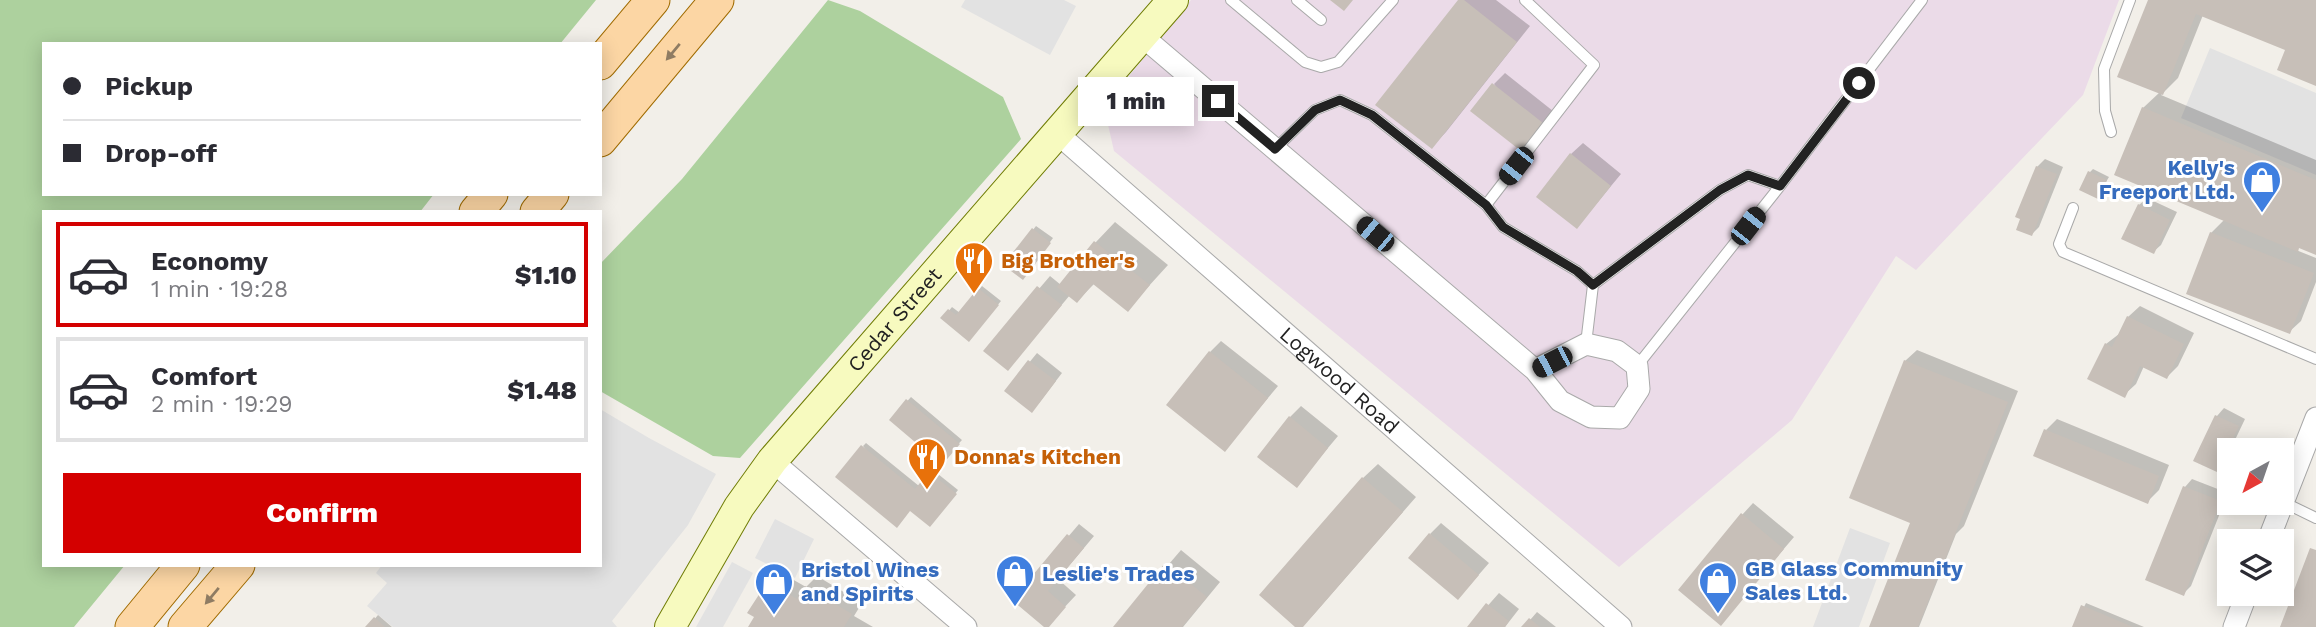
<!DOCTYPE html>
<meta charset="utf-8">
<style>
body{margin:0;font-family:"Work Sans",sans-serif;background:#f2f2f3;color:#2b2b33;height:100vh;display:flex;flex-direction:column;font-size:26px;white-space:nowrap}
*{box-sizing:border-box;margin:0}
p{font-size:23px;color:#7c7c81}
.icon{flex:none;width:38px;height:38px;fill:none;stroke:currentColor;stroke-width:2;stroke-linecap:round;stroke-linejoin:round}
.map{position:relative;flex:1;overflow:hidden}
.side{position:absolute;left:42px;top:210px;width:560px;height:357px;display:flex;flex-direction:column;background:#fff;border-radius:0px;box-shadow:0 4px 18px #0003}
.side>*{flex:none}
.top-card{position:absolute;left:42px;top:42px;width:560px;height:154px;border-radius:0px;box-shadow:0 4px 18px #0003;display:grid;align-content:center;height:154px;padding:0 21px;background:#fff}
.needle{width:46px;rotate:220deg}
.tools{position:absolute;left:2217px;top:438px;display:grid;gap:14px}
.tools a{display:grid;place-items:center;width:77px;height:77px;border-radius:0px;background:#fff;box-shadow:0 4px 18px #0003;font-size:35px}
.end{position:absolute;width:32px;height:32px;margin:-16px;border:9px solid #222;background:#fff;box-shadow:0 0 0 4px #fff}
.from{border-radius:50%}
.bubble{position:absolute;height:49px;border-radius:0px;background:#fff;box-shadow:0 4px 18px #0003;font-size:23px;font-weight:800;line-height:49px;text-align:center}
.car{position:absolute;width:21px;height:42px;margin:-21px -10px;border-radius:9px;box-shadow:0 0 5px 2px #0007;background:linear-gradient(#222 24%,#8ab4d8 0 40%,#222 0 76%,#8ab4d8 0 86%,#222 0)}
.top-card b{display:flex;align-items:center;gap:24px;height:66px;font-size:26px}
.top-card b+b{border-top:2px solid #e1e1e2}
.top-card i{width:18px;height:18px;background:#2b2b33}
ul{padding:12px 0 0;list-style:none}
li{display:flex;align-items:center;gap:21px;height:105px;margin:0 14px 10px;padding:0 7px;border:4px solid #e1e1e2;border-radius:0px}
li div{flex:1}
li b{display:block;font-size:26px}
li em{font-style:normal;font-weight:800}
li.current{border-color:#d40000}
li>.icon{width:63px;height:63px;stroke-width:1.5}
.button{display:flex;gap:14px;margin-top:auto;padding:14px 21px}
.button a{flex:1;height:80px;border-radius:0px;background:#d40000;color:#fff;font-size:28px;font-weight:800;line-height:80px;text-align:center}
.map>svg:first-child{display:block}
.industrial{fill:#ebdbe8}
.forest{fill:#add19e}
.parking{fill:#e2e2e2}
.shadow{fill:#0003}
.building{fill:#c7bfb8}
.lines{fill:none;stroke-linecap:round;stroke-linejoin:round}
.lane-casing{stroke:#a9a9a9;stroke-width:12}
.street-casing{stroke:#a9a9a9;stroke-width:23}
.secondary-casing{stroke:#707d05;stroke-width:32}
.primary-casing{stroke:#a06b00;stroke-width:35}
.lane{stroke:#fff;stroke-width:10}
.street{stroke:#fff;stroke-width:21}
.secondary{stroke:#f7fabf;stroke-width:30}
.primary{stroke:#fcd6a4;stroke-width:33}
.oneway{fill:#8f7c63}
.route{stroke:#222;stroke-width:9}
.labels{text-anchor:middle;stroke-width:6;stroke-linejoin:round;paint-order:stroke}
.shop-label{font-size:21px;font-weight:bold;fill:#366cbe;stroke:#fff;text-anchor:start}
.food-label{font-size:21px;font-weight:bold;fill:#c56008;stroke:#fff;text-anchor:start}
.street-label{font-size:21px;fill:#222;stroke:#fff}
</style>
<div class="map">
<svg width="2316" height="627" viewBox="0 0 2316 627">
<rect width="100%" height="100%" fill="#f2efe9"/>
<path class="industrial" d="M1191 0H2119L2083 95 1916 270 1896 256 1792 420 1619 567 1114 151 1104 107Z"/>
<path class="forest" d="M0 0H596L560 44H44V194H434L420 212H44V565H125L74 627H0Z
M828 0 860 11 1003 97 1021 139 740 458 713 456 600 391V264L682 179Z"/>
<path class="parking" d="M965 0H1064L1076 6 1050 55 961 7Z
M2210 48 2316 93V175L2181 118Z
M600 409 649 438 716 474 688 525 612 621 617 627H393L367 606 387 583 376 573 382 565H600Z
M775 519 814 539 795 578 755 558Z
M1850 528 1890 543 1859 627H1813Z
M732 562 753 573 723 627H696Z"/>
<path class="shadow" d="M1460 0H1496L1530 26 1446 132 1432 147Z
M2150 0H2316V84L2287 49 2203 15 2178 78 2161 95 2316 160V254L2300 247 2296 250 2316 258V282L2301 321 2289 332 2211 233 2225 219 2143 108 2160 92Z
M1505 73 1553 111 1532 137 1494 84Z
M1583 143 1621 174 1577 227 1571 154Z
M2045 159 2063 167 2039 227 2032 234 2037 167Z
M2093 169 2109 177 2097 197 2090 172Z
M2147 198 2177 212 2161 245 2153 252 2139 205Z
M1115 222 1168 265 1127 310 1095 283 1077 301 1070 295 1008 369 986 351 1050 276 1061 285 1096 242Z
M1036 226 1053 238 1026 274 1006 265Z
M982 286 1001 301 972 336 943 318 952 307 960 313Z
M2140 306 2194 333 2178 366 2167 377 2144 366 2136 384 2124 395 2106 344 2119 334 2128 317Z
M1221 341 1278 386 1225 449 1210 352Z
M1917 350 2018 391 1964 526 1956 534 1919 627H1871L1912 524 1905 361Z
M1037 353 1062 373 1039 403 1006 391Z
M911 397 962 440 942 462 891 419Z
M1301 406 1338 436 1296 486 1290 417Z
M2224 408 2245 419 2224 463 2216 470 2195 460 2217 416Z
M2057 419 2169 465 2159 490 2147 502 2046 430Z
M866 443 919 486 933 470 958 490 933 522 910 509 863 446Z
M1378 464 1416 497 1314 614 1301 627H1298L1363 478Z
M2192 479 2228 493 2191 586 2183 594 2148 579 2185 487Z
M1753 503 1794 537 1721 623 1742 515Z
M1441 523 1489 563 1469 586 1430 534Z
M1079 524 1094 536 1058 579 1076 595 1046 627 1014 600Z
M1181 550 1220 582 1183 627H1115Z
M785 575 806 587 817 576 862 603 854 616 873 627H750L756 616 761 594 772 583 775 585Z
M1499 593 1519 609 1505 627H1469Z
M2086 603 2144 627H2074Z
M1537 612 1556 627H1524Z
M378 615 392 627H368Z"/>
<path class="building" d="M1330 0H1353L1344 11Z
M1458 0H1464L1517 42 1432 149 1375 105Z
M2148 0H2316V86L2277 70 2285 50 2196 14 2163 95 2117 77Z
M1492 83 1543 123 1521 151 1470 111Z
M2142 107 2316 180V255L2299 248 2298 252 2114 175Z
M1570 153 1611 186 1577 229 1536 197Z
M2036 166 2057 174 2032 236 2016 230 2020 219 2015 217Z
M2088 171 2107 180 2098 199 2079 190Z
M2138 204 2170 220 2154 254 2121 239Z
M1032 228 1051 243 1023 280 1003 265Z
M2210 232 2314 273 2290 334 2186 294Z
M1094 241 1150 285 1128 312 1093 284 1077 303 1057 287Z
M1037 286 1062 305 1008 371 983 351Z
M978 288 999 305 969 342 940 318 948 309 956 315Z
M2127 316 2184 344 2167 379 2140 366 2125 398 2087 379 2105 343 2112 347Z
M1209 351 1268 398 1225 452 1166 405Z
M1028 360 1056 381 1032 413 1004 391Z
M1904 360 2008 402 1918 627H1869L1910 523 1849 498Z
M906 399 960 444 942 465 889 420Z
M2215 415 2239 426 2217 472 2193 461Z
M1289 416 1328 448 1297 488 1257 457Z
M2044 429 2159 476 2148 504 2033 456Z
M861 445 915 489 929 472 957 494 930 527 910 511 897 528 835 477Z
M1362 477 1403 512 1303 627H1295L1259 595Z
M2183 486 2221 501 2184 596 2145 580Z
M1741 513 1784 549 1721 626 1678 590Z
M1429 533 1479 575 1458 600 1408 558Z
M1067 534 1084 548 1048 591 1066 607 1049 627H1044L1012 600Z
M2310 548 2316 550V627H2280Z
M1165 563 1207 597 1182 627H1113Z
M773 585 797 599 805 586 852 614 844 627H748L754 617 747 613 760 593 766 597Z
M1486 603 1509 621 1505 627H1467Z
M2081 605 2133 627H2072Z
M374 617 385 627H365Z
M1529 618 1540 627H1521Z"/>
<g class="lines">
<defs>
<path id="lane" d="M1231 0 1305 62 1321 67 1338 62 1393 0
M1297 0 1321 20
M2111 132 2105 111 2104 69 2130 0
M1275 149 1315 110 1340 100 1372 115 1486 205 1503 227 1577 271 1593 285 1586 344
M1486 205 1594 65 1525 0
M2073 208 2059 244 2063 252 2316 359
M1593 285 1720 190 1748 175 1780 186
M1637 366 1780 186 1922 0
M2283 502 2316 518"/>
<g id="street">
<path d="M1142 36 1535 370 1560 401 1591 417 1620 418 1639 389 1637 366 1617 351 1586 344 1535 370"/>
<path id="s1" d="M1058 134 1621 627"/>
<path d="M772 461 966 627"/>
<path d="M2268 541 2316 418"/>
<path d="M2234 627 2247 593"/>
</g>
<g id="secondary">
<path id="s2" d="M670 627 739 507 772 461 1173 0"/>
</g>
<path id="primary" d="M600 63 653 0
M600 140 717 0
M476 212 491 194
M537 212 552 194
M132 627 183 565
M185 627 238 565"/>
</defs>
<use href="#lane" class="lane-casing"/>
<use href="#street" class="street-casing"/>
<use href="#secondary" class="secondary-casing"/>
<use href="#primary" class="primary-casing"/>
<use href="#lane" class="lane"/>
<use href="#street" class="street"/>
<use href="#secondary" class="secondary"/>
<use href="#primary" class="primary"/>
</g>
<defs><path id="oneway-solid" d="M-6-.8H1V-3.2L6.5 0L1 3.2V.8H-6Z" transform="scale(1.75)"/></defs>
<g class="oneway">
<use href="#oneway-solid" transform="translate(673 52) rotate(130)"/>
<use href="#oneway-solid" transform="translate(212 596) rotate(130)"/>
</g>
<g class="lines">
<path class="route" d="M1218 101 1275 149 1315 110 1340 100 1372 115 1486 205 1503 227 1577 271 1593 285 1720 190 1748 175 1780 186 1859 83"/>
</g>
<defs>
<symbol id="shop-pin" viewBox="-11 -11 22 30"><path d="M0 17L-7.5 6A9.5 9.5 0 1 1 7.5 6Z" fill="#3f7fe0" stroke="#fff"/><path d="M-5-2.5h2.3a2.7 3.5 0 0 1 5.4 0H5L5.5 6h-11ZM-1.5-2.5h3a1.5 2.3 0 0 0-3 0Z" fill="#fff"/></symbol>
<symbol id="restaurant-pin" viewBox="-11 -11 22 30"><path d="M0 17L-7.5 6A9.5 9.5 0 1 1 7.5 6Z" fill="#e8710a" stroke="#fff"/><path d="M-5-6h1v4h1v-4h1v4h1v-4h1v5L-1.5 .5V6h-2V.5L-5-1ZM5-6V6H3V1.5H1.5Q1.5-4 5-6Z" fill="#fff"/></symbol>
</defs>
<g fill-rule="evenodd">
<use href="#shop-pin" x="2240" y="158" width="44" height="60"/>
<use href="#restaurant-pin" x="952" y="239" width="44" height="60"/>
<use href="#restaurant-pin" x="905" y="435" width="44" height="60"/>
<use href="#shop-pin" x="993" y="552" width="44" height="60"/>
<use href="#shop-pin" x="1696" y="559" width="44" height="60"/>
<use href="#shop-pin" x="752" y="560" width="44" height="60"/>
</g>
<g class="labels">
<g class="shop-label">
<text x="2235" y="175" text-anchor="end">Kelly's<tspan x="2235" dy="24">Freeport Ltd.</tspan></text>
<text x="1745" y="576">GB Glass Community<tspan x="1745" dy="24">Sales Ltd.</tspan></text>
<text x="801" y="577">Bristol Wines<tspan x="801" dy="24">and Spirits</tspan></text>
<text x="1042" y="581">Leslie's Trades</text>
</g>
<g class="food-label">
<text x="1001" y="268">Big Brother's</text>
<text x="954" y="464">Donna's Kitchen</text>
</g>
<g class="street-label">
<text dy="7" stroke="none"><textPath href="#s2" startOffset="382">Cedar Street</textPath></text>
<text dy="7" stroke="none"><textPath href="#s1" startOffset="374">Logwood Road</textPath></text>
</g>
</g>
</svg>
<div class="tools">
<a><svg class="needle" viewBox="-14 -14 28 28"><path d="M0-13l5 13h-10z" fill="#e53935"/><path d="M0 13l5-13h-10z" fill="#7c7c81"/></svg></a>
<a><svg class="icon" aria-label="layers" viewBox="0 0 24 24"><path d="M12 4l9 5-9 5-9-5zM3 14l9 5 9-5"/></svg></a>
</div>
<i class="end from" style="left:1859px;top:83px"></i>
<i class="end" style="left:1218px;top:101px"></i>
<div class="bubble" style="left:1078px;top:77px;width:116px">1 min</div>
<i class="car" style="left:1516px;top:166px;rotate:218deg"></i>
<i class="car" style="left:1748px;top:226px;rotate:38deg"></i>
<i class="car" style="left:1375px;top:234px;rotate:310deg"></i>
<i class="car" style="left:1552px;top:362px;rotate:243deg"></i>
<div class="top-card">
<b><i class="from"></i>Pickup</b>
<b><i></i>Drop-off</b>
</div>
<section class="side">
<ul>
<li class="current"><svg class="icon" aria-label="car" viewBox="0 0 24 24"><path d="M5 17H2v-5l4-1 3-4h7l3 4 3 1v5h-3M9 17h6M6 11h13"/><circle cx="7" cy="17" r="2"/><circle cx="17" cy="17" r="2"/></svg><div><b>Economy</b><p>1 min · 19:28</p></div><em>$1.10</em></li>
<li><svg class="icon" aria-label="car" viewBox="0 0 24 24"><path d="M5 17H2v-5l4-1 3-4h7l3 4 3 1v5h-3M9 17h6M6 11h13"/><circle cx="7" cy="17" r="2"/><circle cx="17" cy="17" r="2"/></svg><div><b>Comfort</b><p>2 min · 19:29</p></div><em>$1.48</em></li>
</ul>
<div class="button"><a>Confirm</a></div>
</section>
</div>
